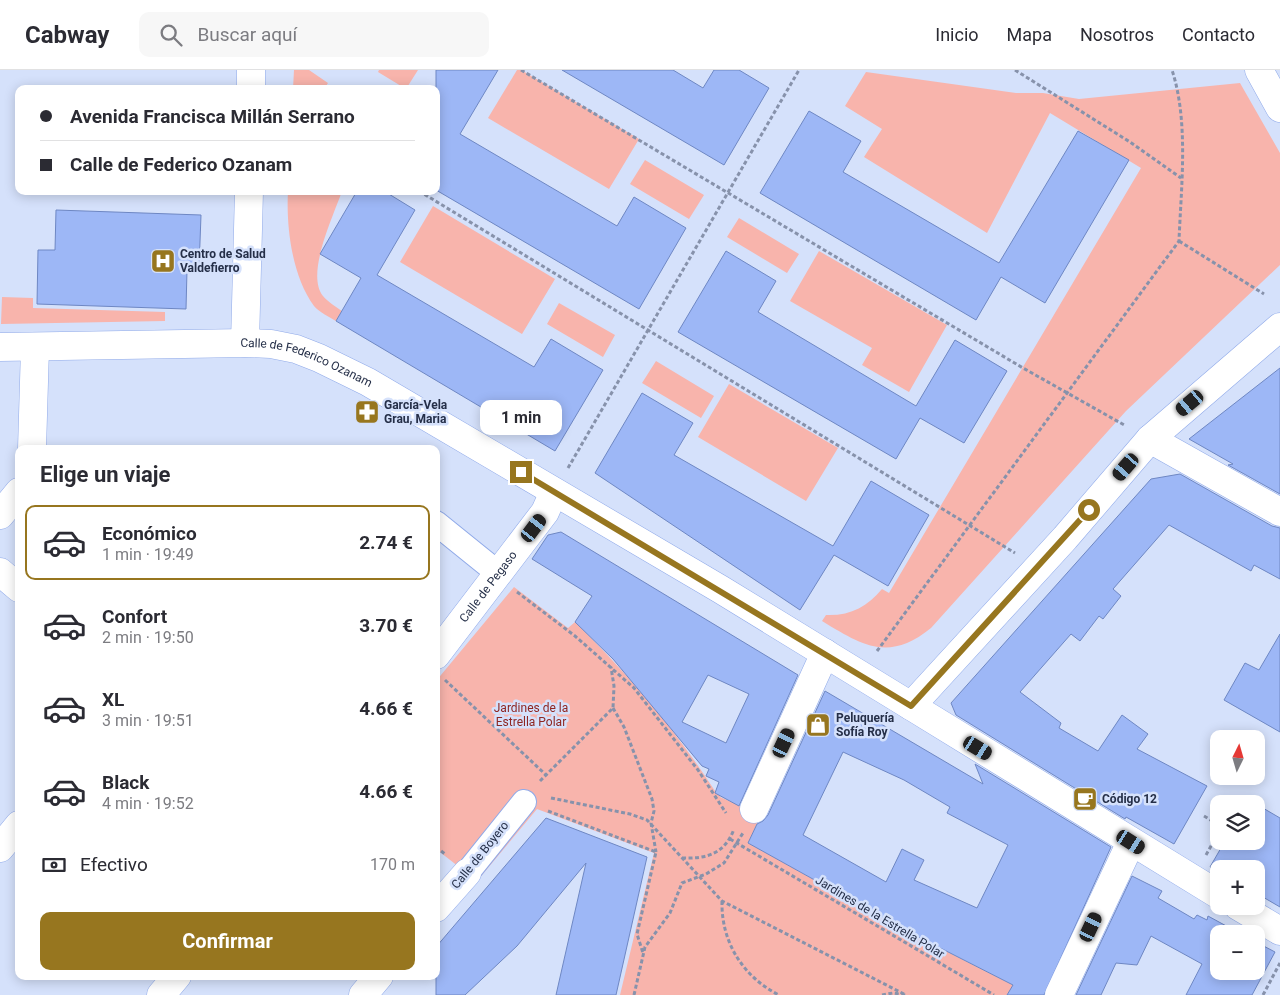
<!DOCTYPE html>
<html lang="es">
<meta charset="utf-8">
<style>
body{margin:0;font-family:Roboto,sans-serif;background:#f7f7f7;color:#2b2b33;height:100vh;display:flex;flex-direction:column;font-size:19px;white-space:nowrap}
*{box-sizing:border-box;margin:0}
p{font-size:16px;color:#7c7c81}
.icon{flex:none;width:28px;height:28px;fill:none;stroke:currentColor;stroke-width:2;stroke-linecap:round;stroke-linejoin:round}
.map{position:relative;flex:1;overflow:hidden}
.details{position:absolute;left:15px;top:375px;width:425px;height:535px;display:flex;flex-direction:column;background:#fff;border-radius:10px;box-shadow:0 2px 12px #0003}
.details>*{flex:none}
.banner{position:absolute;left:15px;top:15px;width:425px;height:110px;border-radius:10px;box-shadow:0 2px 12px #0003;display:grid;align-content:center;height:110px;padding:0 25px;background:#fff}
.needle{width:32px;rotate:5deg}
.controls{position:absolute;left:1210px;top:660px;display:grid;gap:10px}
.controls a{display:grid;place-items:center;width:55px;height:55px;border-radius:10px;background:#fff;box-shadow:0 2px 12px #0003;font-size:25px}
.end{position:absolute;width:22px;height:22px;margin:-11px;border:6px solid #97761f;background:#fff;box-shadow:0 0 0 2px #fff}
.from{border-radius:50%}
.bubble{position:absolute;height:35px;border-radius:10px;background:#fff;box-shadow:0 2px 12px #0003;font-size:16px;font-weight:700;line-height:35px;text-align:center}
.car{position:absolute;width:15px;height:30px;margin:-15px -8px;border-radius:6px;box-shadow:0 0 4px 1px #0007;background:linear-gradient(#222 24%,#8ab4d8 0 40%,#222 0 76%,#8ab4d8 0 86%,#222 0)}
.banner b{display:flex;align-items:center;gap:18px;height:48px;font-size:19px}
.banner b+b{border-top:1px solid #e1e1e2}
.banner i{width:12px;height:12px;background:#2b2b33}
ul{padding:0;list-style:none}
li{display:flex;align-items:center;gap:15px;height:75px;margin:0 10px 8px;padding:0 15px;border:2px solid transparent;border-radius:10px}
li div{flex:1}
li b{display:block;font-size:19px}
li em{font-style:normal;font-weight:700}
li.current{border-color:#97761f}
li>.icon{width:45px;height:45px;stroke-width:1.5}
h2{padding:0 25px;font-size:22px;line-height:60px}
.pay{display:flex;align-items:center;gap:12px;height:55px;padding:0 25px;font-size:19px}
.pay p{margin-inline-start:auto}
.action{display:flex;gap:10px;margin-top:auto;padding:10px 25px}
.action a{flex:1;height:58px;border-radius:10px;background:#97761f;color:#fff;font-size:20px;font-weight:700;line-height:58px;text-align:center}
header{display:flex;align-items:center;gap:30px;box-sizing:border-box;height:70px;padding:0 25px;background:#fff;border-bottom:1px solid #e1e1e2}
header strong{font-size:24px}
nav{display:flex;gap:28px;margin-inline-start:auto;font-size:18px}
.search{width:350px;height:45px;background:#f7f7f7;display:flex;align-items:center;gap:12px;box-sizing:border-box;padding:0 18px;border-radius:10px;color:#7c7c81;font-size:19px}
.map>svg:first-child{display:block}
.green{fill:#f8b4ac}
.building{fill:#9db7f6;stroke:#6e87c3;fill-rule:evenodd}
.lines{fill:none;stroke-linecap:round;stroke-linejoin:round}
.pedestrian-casing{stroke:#90aae9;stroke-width:26}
.minor-casing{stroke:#90aae9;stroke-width:29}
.tertiary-casing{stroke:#90aae9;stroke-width:29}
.path{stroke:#8792ab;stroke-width:3;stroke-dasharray:4 2.5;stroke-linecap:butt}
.pedestrian{stroke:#fff;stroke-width:24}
.minor{stroke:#fff;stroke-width:28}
.tertiary{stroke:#fff;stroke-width:28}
.route{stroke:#97761f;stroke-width:6}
.labels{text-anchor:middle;stroke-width:5;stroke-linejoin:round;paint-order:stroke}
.poi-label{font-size:12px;font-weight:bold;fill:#252f48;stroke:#d5e1fb;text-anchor:start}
.street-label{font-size:12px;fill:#252f48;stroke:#d5e1fb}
.park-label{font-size:12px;fill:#8e2622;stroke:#d5e1fb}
</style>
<header>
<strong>Cabway</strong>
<div class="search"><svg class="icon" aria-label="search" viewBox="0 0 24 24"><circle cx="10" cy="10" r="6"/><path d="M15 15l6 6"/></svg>Buscar aquí</div>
<nav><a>Inicio</a><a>Mapa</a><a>Nosotros</a><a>Contacto</a></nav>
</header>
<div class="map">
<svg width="1280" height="925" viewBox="0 0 1280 925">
<rect width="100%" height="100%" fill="#d5e1fb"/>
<path class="green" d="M294 0H309L328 13 324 19H293Z
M379 0H418L406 19 378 2Z
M517 0H521L639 69 609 119 488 48Z
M866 2 1016 23H1043L1079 29 1240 13 1280 83V195L1126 341 931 558C889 592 863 576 822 551L826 545C850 546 867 537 882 519L889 523 1141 98 1050 43 987 163 864 87 882 59 845 36Z
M645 90 704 125 689 149 630 114Z
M288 121H342C334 145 305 204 323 226 328 232 336 237 342 241L336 251C329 247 319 242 314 236 292 206 286 157 288 121Z
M433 136 555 209 522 264 400 192Z
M739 148 799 184 787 203 727 167Z
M819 181 947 255 909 322 862 295 872 278 790 231Z
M2 227 33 228V238L165 242V251L1 254Z
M559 233 615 265 603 287 547 254Z
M656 291 714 326 701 348 642 313Z
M729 314 838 378 806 431 698 367Z
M514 517 568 558 575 552C627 603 675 659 715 721L721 724 720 727 761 745 748 773 900 858 1013 915 1010 925H620L654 783 537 739 477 811 436 779V611Z"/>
<path class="building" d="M436 0H498L460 64 617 156 634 127 686 158 639 239 436 120Z
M562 0H673L703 18 714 0H739L769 18 724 95Z
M809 41 861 71 843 102 999 193 1078 61 1129 90 1045 233 1001 207 976 250 760 123Z
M357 121H384L415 140 377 205 534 297 551 269 603 300 555 381 336 251 361 208 320 184Z
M56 140 201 145 199 199 187 200 186 239 37 234 38 180H55Z
M726 181 776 211 758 242 916 336 955 270 1007 301 964 373 920 348 896 389 678 262Z
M1280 298V424L1228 395 1233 394 1189 369Z
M642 323 693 353 674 385 833 476 871 411 929 445 888 516 834 485 800 540 595 403Z
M1180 404 1272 456 1280 458V509L1254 495 1251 501 1169 455 1113 519 1121 526 1103 549 1099 546 1080 571 1071 564 1020 622 1061 653 1059 658 1098 681 1122 645 1148 664 1137 679 1207 716 1174 774 1126 747 1125 749 956 645 951 633 1151 409Z
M561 462 798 605 739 736 715 723 719 712 706 706 709 699 702 696 613 589 575 552 592 526 532 489 548 465ZM708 605 749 624 726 673 682 652Z
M1280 564V662L1224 630 1245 593 1259 600Z
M825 621 983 714 975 694 1111 777 1044 925H1007L1013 915 901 858 748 773 757 754 763 751 768 745ZM843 682 904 710 950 737 947 743 1008 775 977 838 914 810 924 790 902 779 886 812 803 765Z
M1256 734 1280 748V837L1256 823V799H1219V802L1210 797 1225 771H1256Z
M546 748 647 787 616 925H556L586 793 517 876 465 925H436V877Z
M1132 806 1162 821 1158 828 1194 849 1197 845 1207 850 1208 846 1241 864H1219V901H1256V872L1275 882 1252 925H1186L1202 894 1151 866 1137 895 1116 893 1101 925H1076Z"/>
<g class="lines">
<defs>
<path id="pedestrian" d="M436 453 488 495
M467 803 524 732"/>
<path id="minor" d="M1259 0 1280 38
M1150 369 1280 442
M32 379 35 278
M0 445 19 422
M0 502 19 518
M911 636 1219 825
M754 739 825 583
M0 778 19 755
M1238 836 1280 861
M436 838 467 803
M363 925 379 906
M1059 925 1131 772"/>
<g id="tertiary">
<path d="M251 19V0"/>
<path d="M245 273 249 121"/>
<path id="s1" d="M0 277 245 273 271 274 296 279 319 288 368 312 720 519 911 636 1065 468 1150 369 1280 257"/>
<path id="s2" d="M436 585 545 442 554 422"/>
<path d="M161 925 177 906"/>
</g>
</defs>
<use href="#pedestrian" class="pedestrian-casing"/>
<use href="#minor" class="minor-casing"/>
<use href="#tertiary" class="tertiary-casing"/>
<path class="path" d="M521 0 1023 298 1126 356
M1015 0 1130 72 1181 108
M419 121 1015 483
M1179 171 1264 224
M568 398 799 0
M517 522 575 566 634 618 698 700 726 743
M877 581 1179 171C1181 117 1189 52 1172 0
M445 610 545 704
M613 638 624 657 652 729 654 741 651 753 656 782
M540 711 613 638 614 616 611 597
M551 728 630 744 647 750 722 831 904 924
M548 741 656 782 637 864 643 883
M1204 746 1219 755
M730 769 994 925
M436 777 445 784
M1206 785 1219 762
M682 788C706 789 725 784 734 759
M722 831C721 872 743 907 779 925
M634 925 645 877 670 843 682 813 706 804 724 793 743 763
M882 925 893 923 906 925
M1263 925 1280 893"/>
<use href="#pedestrian" class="pedestrian"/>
<use href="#minor" class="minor"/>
<use href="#tertiary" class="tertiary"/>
</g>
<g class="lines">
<path class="route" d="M521 402 911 636 1089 440"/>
</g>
<defs>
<symbol id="hospital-square" viewBox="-11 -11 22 22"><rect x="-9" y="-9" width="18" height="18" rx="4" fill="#97761f" stroke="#d5e1fb"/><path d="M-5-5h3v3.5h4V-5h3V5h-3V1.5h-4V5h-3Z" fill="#fff"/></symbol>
<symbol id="pharmacy-square" viewBox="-11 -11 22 22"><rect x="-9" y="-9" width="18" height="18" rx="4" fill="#97761f" stroke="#d5e1fb"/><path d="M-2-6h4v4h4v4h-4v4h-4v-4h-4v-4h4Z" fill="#fff"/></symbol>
<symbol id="shop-square" viewBox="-11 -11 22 22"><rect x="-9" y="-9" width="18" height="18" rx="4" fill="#97761f" stroke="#d5e1fb"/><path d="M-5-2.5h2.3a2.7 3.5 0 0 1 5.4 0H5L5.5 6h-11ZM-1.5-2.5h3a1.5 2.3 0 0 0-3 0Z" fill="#fff"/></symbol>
<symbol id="cafe-square" viewBox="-11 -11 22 22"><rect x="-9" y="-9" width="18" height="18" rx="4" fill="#97761f" stroke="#d5e1fb"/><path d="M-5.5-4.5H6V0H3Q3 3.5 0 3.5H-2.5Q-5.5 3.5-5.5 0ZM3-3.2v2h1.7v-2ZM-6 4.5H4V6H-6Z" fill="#fff"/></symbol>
</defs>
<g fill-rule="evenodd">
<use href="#hospital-square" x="149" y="177" width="28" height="28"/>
<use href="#pharmacy-square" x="353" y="328" width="28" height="28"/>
<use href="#shop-square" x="804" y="641" width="28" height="28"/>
<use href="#cafe-square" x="1071" y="715" width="28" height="28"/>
</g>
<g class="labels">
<g class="poi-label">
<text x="180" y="188">Centro de Salud<tspan x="180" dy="14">Valdefierro</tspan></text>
<text x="384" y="339">García-Vela<tspan x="384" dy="14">Grau, Maria</tspan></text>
<text x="836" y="652">Peluquería<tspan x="836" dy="14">Sofía Roy</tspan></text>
<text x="1102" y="733">Código 12</text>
</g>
<g class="street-label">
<text dy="4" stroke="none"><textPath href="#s1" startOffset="310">Calle de Federico Ozanam</textPath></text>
<text dy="4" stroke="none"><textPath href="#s2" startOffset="86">Calle de Pegaso</textPath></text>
<text transform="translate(480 785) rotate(-51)" y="4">Calle de Boyero</text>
<text transform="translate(880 847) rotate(31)" y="4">Jardines de la Estrella Polar</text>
</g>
<g class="park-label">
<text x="531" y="642">Jardines de la<tspan x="531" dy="14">Estrella Polar</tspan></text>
</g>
</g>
</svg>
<div class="controls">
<a><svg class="needle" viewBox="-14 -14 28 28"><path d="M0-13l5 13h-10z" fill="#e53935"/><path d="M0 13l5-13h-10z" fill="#7c7c81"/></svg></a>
<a><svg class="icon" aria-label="layers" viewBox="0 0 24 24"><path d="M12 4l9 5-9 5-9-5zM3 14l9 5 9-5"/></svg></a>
<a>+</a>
<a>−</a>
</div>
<i class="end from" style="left:1089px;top:440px"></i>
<i class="end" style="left:521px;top:402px"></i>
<div class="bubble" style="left:480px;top:330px;width:82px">1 min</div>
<i class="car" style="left:1190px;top:333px;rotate:230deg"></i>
<i class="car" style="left:1126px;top:397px;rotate:221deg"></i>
<i class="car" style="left:534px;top:458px;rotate:37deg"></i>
<i class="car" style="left:784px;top:673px;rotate:25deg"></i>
<i class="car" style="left:978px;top:678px;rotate:121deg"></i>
<i class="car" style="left:1131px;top:772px;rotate:122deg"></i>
<i class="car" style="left:1091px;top:857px;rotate:25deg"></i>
<div class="banner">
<b><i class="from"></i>Avenida Francisca Millán Serrano</b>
<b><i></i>Calle de Federico Ozanam</b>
</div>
<section class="details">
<h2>Elige un viaje</h2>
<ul>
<li class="current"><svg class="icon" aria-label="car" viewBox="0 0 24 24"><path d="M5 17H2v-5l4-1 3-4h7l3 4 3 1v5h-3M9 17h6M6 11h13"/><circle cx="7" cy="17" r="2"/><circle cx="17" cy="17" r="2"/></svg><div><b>Económico</b><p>1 min · 19:49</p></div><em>2.74 €</em></li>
<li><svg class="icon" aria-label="car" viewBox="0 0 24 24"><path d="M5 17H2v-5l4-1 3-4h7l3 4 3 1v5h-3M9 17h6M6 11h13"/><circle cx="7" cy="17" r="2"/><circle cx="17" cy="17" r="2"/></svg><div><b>Confort</b><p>2 min · 19:50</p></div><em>3.70 €</em></li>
<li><svg class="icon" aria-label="car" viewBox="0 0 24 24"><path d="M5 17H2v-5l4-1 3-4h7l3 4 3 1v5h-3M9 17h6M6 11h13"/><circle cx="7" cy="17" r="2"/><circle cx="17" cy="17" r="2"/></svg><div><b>XL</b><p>3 min · 19:51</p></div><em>4.66 €</em></li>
<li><svg class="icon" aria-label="car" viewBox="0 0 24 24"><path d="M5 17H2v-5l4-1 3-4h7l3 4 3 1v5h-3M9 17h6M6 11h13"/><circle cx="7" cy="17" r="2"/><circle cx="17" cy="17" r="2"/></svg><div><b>Black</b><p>4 min · 19:52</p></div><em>4.66 €</em></li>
</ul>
<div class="pay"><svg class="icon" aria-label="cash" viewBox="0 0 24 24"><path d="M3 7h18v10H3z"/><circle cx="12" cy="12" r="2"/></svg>Efectivo<p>170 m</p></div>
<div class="action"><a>Confirmar</a></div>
</section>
</div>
